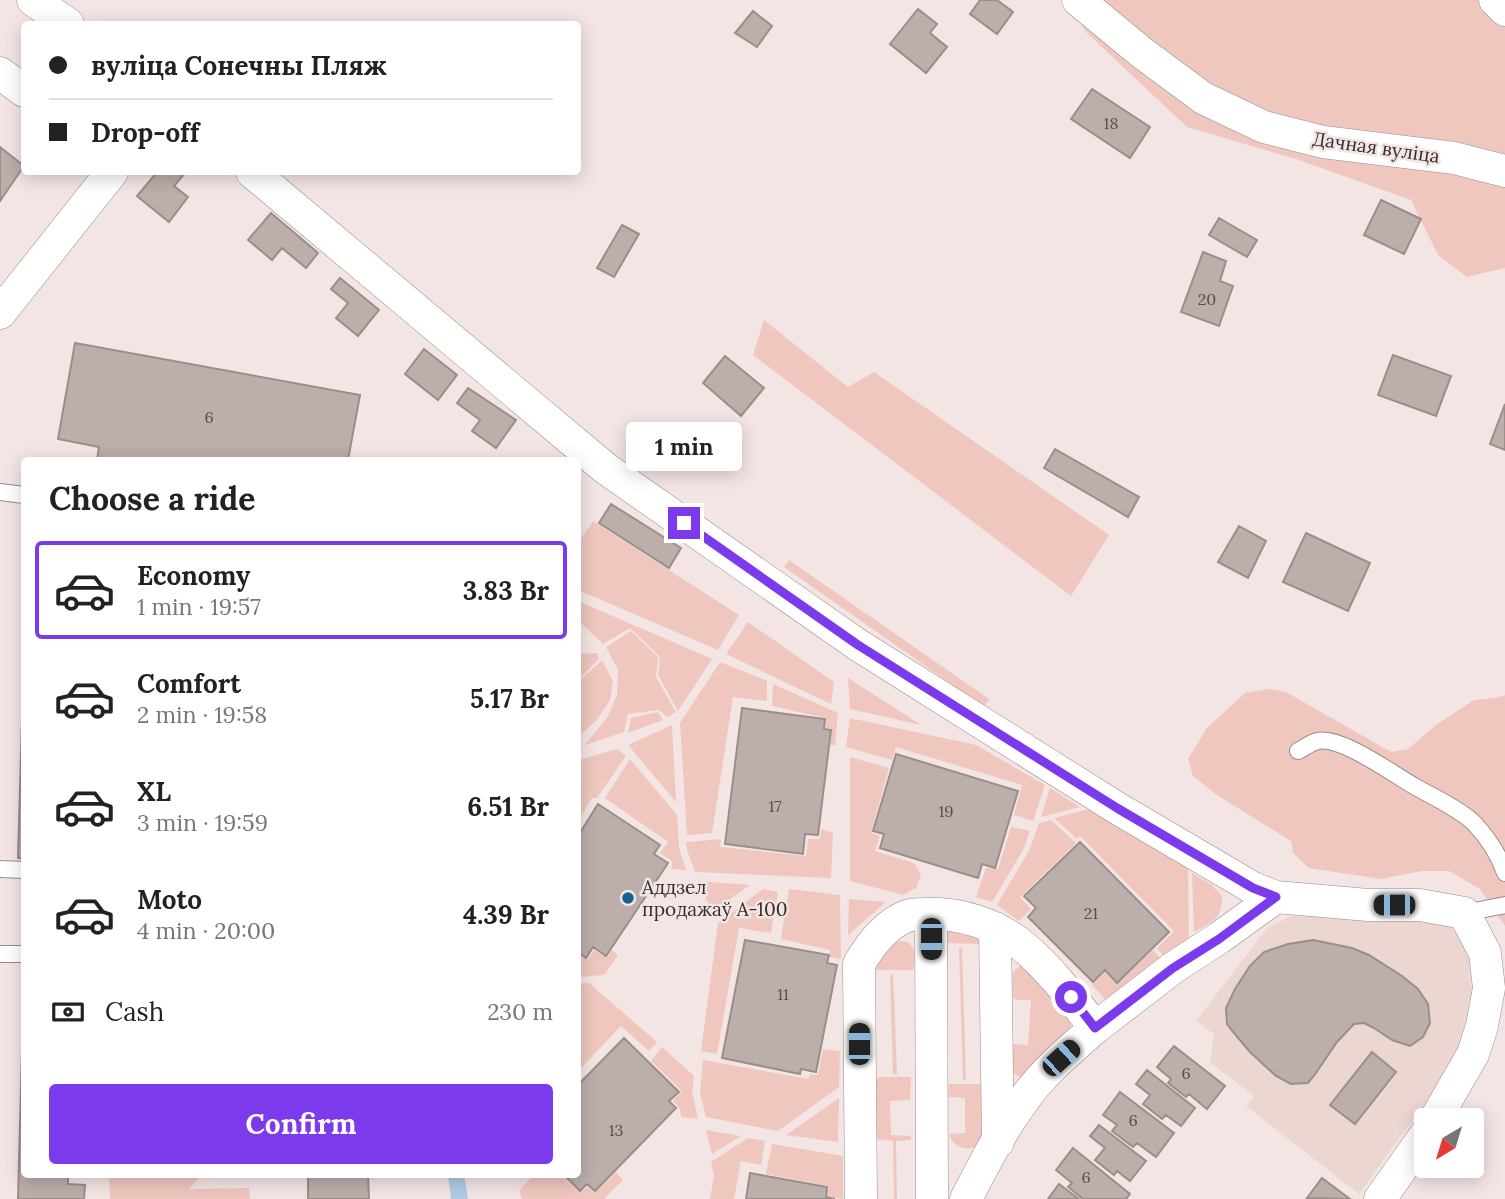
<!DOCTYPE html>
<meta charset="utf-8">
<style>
body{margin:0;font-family:Lora,serif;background:#f6f6f6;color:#222;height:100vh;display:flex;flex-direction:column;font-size:26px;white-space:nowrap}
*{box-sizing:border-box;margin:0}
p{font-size:23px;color:#767676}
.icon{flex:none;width:38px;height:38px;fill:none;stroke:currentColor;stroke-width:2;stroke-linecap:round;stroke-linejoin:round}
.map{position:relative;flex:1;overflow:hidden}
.panel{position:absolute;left:21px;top:457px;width:560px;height:721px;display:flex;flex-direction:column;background:#fff;border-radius:7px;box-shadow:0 4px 18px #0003}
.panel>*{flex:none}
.guide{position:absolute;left:21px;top:21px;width:560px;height:154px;border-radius:7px;box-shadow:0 4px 18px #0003;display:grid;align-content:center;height:154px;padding:0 28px;background:#fff}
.needle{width:46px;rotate:218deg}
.controls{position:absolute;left:1414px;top:1108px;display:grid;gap:14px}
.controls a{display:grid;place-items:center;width:70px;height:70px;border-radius:7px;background:#fff;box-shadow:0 4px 18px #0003;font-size:35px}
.end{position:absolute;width:32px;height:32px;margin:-16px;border:9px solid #7c3aed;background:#fff;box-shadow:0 0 0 4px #fff}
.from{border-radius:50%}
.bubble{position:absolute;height:49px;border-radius:7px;background:#fff;box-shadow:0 4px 18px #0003;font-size:23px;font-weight:800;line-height:49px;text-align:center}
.car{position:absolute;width:21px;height:42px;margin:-21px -10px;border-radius:9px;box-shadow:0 0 5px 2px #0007;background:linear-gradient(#222 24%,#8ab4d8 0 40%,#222 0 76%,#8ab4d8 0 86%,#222 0)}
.guide b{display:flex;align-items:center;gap:24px;height:66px;font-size:26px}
.guide b+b{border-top:2px solid #e0e0e0}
.guide i{width:18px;height:18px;background:#222}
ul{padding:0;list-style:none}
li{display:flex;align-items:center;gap:21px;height:98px;margin:0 14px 10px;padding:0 14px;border:4px solid transparent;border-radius:7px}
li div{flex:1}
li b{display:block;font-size:26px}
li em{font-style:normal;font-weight:800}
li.current{border-color:#7c3aed}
li>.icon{width:63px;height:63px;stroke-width:1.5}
h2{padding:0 28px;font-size:32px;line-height:84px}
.pay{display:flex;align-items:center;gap:18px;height:77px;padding:0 28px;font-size:26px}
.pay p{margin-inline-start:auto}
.primary-button{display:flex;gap:14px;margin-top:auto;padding:14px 28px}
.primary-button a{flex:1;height:80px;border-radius:7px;background:#7c3aed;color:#fff;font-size:28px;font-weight:800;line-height:80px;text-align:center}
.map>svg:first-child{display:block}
.built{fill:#ecd6d2}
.green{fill:#efc7bf}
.water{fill:#aecce5}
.building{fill:#bbaeab;stroke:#9a8e8b;stroke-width:2}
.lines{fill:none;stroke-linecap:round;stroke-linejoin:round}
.service-casing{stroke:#988c89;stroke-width:18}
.minor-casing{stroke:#988c89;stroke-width:33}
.service{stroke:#fff;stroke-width:16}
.minor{stroke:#fff;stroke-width:32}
.route{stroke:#7c3aed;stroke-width:9}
.poi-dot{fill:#176194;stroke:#f3e5e3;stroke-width:2.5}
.labels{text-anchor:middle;stroke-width:5;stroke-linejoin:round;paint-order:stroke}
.number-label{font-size:16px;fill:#554e4c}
.street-label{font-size:19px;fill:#332e2d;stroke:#f3e5e3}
.poi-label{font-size:19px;fill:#332e2d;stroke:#f3e5e3;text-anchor:start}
</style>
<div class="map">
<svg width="1505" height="1199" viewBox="0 0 1505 1199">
<rect width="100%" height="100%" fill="#f3e5e3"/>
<path class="built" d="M1294 914H1318L1372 922 1418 918 1435 919 1451 927 1462 940 1469 957 1474 1012 1446 1078 1403 1133 1359 1194 1246 1106 1254 1096 1210 1062 1214 1034 1196 1021 1267 928Z"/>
<path class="green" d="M1065 0H1505V268L1467 277 1438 255 1411 200 1299 160 1187 127 1087 33Z
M764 320 848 387 874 372 1109 535 1071 596 753 355Z
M593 521 739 615 718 650 578 590V543Z
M789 560 989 699 984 707 784 567Z
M578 601 712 659 678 711 658 675 660 657 630 628 603 644 582 624 578 622Z
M748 622 834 682 831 704 726 654Z
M631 631 658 657 656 677 676 712 667 717 659 710 628 714 624 732 585 745 608 716 617 695 618 670 606 647Z
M597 653 599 659 578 680V654Z
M602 660 613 681 610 700 597 720 578 737V682Z
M720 662 767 681V701L733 697 712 833 687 835 680 723Z
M848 678 921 725 850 709Z
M773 684 838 713 835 745H830L832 729 826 728V718L772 706Z
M1269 689 1286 692 1391 752 1408 749 1436 725 1474 700 1496 698 1505 695V926L1480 889 1449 871H1422L1381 879 1309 868 1293 853 1291 841 1217 795 1193 776 1188 759 1207 728 1245 693Z
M658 712 663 720 628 733 631 718Z
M850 718 976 745 1045 785 1033 821 1014 815 1022 785 896 747 892 760 846 747Z
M672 725 676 802 628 745Z
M617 749 626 756 597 798H592L578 821V760Z
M850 757 889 768 871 833 880 836 875 851 914 863 921 875 916 888 903 895 850 881Z
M630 759 677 815 679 848 686 870 671 869 673 862 660 853 668 842 605 798Z
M1050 788 1080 807 1041 817Z
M1089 809 1188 868 1189 938 1164 957 1157 948 1174 931 1080 836 1077 839 1054 818Z
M1051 820 1076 843 1020 897 1031 909 1019 921 997 905 1030 849 1039 823Z
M1011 827 1030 831 1023 850 992 902 976 897 986 868 998 869Z
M821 829 833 833 831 878 695 872 687 850 686 842 721 839 720 847 806 856 808 839H820Z
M1192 873 1212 885 1222 896C1222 920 1213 921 1194 932Z
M698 881 750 885 712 912Z
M763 889 778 892 771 933 739 928 717 1054 701 1051 718 923Z
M789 889 840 895 841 959 829 957 830 950 781 939Z
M849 899 886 902 848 935Z
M947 928 977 932 982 944 945 943Z
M900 941C916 940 917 959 913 970H876L874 968 873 964 894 943Z
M962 947 966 1080H963L959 948Z
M594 950 607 958 612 950 618 955 604 975 578 977V954L587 960Z
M1153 950 1160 958 1106 1000 1092 985 1105 972 1117 984Z
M1025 965 1070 1014 1071 1027 1066 1037 1024 1077C1008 1077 1010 1060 1010 1048L1014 1044 1028 1045 1031 1000H1016L1013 997C1013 984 1008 967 1025 965Z
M893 974 897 1074H893L890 975Z
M589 983 657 1042 649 1051 621 1026 578 1071V984Z
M662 1047 694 1076 692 1092 698 1119 681 1117 680 1109 673 1101 682 1091 651 1061Z
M823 1049 840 1051 839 1087 778 1131 706 1117 700 1094 703 1060 808 1079 810 1074 818 1075Z
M880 1077H911L910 1100 890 1101 891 1135 911 1136V1140L896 1141 897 1199H894L893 1141 875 1139V1080Z
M949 1084H982L986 1135 977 1147C965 1151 953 1147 949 1134L965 1133V1098L948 1097Z
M839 1098 838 1142 786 1135Z
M706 1130 741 1136 712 1154Z
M748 1138 765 1141 761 1165 741 1161 734 1199H710L714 1176 711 1162Z
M772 1144 843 1156V1199L827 1196 828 1186 766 1174Z
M616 1172 623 1180 604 1199H522L519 1190 535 1174H560L580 1193 588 1187 595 1193Z
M109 1175H201L189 1189 249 1188 250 1199H110Z"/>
<path class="water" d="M448 1174H464L468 1199H451Z"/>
<path class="building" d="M980 0H997L1013 12 997 34 970 14Z
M918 9 937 24 930 33 947 47 926 73 890 44Z
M753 11 772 26 757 47 735 33Z
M1092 89 1150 127 1130 158 1071 119Z
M0 147 24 166 0 201Z
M157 172H186L174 186 188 197 169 222 137 196Z
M1381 200 1421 219 1404 254 1364 235Z
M271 213 318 253 306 268 282 248 272 260 248 240Z
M1219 218 1257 240 1247 257 1209 235Z
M622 225 639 234 614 277 597 268Z
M1203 252 1226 261 1220 281 1233 286 1219 326 1181 312Z
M340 278 379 310 358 336 336 318 348 303 331 289Z
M75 343 360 395 348 460H97L99 447 58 439Z
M424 349 457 375 438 400 405 374Z
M1393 355 1451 376 1436 416 1378 395Z
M725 356 764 388 741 416 703 383Z
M468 388 516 420 496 448 472 431 480 420 457 403Z
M1505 404V450L1490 444Z
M1055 449 1139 497 1128 517 1044 468Z
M611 504 681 548 669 568 599 523Z
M1239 526 1266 541 1248 578 1218 562Z
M1306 533 1370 563 1348 611 1283 582Z
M24 650V859L18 858Z
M742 708 825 719 824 729 831 730 818 835 805 834 803 854 725 844Z
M896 754 1018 791 995 868 982 864 978 878 880 848 884 834 873 831Z
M598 804 660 845 654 854 668 863 606 956 593 947 586 958 578 952V836Z
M1080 842 1169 932 1117 983 1105 970 1093 982 1028 917 1036 908 1024 896Z
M745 940 829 955 827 963 837 965 816 1072 801 1069 800 1074 722 1058Z
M1313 940 1352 948 1369 955 1402 976 1418 989 1428 1004 1430 1023 1423 1037 1410 1046 1392 1040 1374 1028 1364 1023 1354 1024 1337 1042 1316 1073 1308 1083 1291 1084 1276 1076 1250 1052 1234 1033 1227 1024 1226 1008 1235 989 1250 966 1264 952 1288 944Z
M624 1038 679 1092 669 1101 676 1108 595 1191 587 1184 580 1191 563 1174H578V1085Z
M1174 1046 1225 1086 1207 1109 1189 1094 1186 1097 1168 1083 1171 1079 1157 1067Z
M22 1049H24V1174H68V1184L85 1185 84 1199H18Z
M1372 1052 1396 1072 1355 1124 1330 1105Z
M1147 1070 1195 1108 1181 1126 1166 1115 1162 1119 1143 1104 1150 1095 1136 1084Z
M1120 1092 1174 1133 1156 1157 1137 1143 1133 1147 1112 1131 1117 1125 1103 1115Z
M1099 1125 1146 1161 1130 1181 1117 1171 1114 1175 1095 1160 1105 1148 1090 1136Z
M1073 1148 1130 1194 1126 1199H1083L1068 1187 1072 1183 1056 1170Z
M750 1173 827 1187 826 1197 835 1199H746Z
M308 1174H368L369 1199H308Z
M1322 1178 1350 1199 1307 1198Z
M1059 1184 1079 1199H1048Z"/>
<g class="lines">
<defs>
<path id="service" d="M0 492 24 495
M1298 751C1304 748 1312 742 1318 741 1341 736 1393 774 1414 786 1433 797 1458 808 1474 823 1487 837 1499 855 1505 873
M0 869 24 870
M1464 913 1505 905
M0 954H24"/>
<path id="minor" d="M33 0 68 24
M1078 0 1141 52 1203 98 1264 127 1323 142 1454 158 1505 171
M1495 0 1505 10
M0 73 24 91
M252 172 605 468 858 645 1117 808 1253 888 1276 897 1368 905H1420L1464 913 1485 953 1489 988 1482 1026 1473 1054 1435 1120
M0 313 112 172
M931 914 932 1199
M995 928 998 1142
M1095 1028 1173 968 1219 938 1276 897
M861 1199 859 964C870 945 886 924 907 916 912 914 918 914 923 914 959 912 997 924 1024 947 1051 970 1073 999 1095 1028 1071 1049 1041 1074 1023 1101 1001 1131 983 1166 966 1199
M1380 1199 1426 1134"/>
</defs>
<use href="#service" class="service-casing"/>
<use href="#minor" class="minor-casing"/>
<use href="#service" class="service"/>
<use href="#minor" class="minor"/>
</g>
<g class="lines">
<path class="route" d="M684 523 858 645 1117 808 1253 888 1276 897 1219 939 1173 968 1095 1028 1071 997"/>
</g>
<circle class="poi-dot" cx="628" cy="898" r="7"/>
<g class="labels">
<g class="number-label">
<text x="1111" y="129">18</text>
<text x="1207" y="305">20</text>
<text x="209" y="423">6</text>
<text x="775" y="812">17</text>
<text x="946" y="817">19</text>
<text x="1091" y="919">21</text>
<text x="783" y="1000">11</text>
<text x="1186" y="1079">6</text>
<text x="1133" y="1126">6</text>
<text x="616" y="1136">13</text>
<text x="1086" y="1183">6</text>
</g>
<g class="street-label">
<text transform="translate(1376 147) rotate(8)" y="7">Дачная вуліца</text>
</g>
<g class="poi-label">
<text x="642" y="894">Аддзел<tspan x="642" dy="22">продажаў А-100</tspan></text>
</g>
</g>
</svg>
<div class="controls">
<a><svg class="needle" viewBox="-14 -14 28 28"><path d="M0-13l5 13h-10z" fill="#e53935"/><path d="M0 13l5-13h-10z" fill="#767676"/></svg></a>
</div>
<i class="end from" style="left:1071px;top:997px"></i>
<i class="end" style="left:684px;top:523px"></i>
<div class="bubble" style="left:626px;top:422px;width:116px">1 min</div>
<i class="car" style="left:1394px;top:905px;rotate:270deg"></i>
<i class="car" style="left:931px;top:939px;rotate:180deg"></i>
<i class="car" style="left:859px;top:1044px;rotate:0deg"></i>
<i class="car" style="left:1061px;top:1058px;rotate:48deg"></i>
<div class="guide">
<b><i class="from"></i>вуліца Сонечны Пляж</b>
<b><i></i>Drop-off</b>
</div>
<section class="panel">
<h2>Choose a ride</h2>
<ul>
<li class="current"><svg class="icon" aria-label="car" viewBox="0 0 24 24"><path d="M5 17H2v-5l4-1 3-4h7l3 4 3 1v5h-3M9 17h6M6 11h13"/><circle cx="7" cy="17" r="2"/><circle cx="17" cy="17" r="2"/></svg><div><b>Economy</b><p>1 min · 19:57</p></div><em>3.83 Br</em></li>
<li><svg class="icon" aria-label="car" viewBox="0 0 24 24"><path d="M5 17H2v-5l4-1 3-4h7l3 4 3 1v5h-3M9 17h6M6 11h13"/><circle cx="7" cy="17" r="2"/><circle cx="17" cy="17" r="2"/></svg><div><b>Comfort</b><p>2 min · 19:58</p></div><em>5.17 Br</em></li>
<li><svg class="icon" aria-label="car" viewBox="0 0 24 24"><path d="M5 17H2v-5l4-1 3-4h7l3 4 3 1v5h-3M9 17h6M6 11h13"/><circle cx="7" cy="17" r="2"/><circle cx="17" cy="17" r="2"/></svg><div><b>XL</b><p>3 min · 19:59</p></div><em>6.51 Br</em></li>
<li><svg class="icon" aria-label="car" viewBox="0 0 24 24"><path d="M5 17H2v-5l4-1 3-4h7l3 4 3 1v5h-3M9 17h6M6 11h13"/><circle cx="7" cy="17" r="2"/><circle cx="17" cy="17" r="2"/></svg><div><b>Moto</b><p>4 min · 20:00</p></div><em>4.39 Br</em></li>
</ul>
<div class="pay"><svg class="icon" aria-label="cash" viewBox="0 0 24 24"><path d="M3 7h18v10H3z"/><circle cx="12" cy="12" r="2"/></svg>Cash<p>230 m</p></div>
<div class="primary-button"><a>Confirm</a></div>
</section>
</div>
